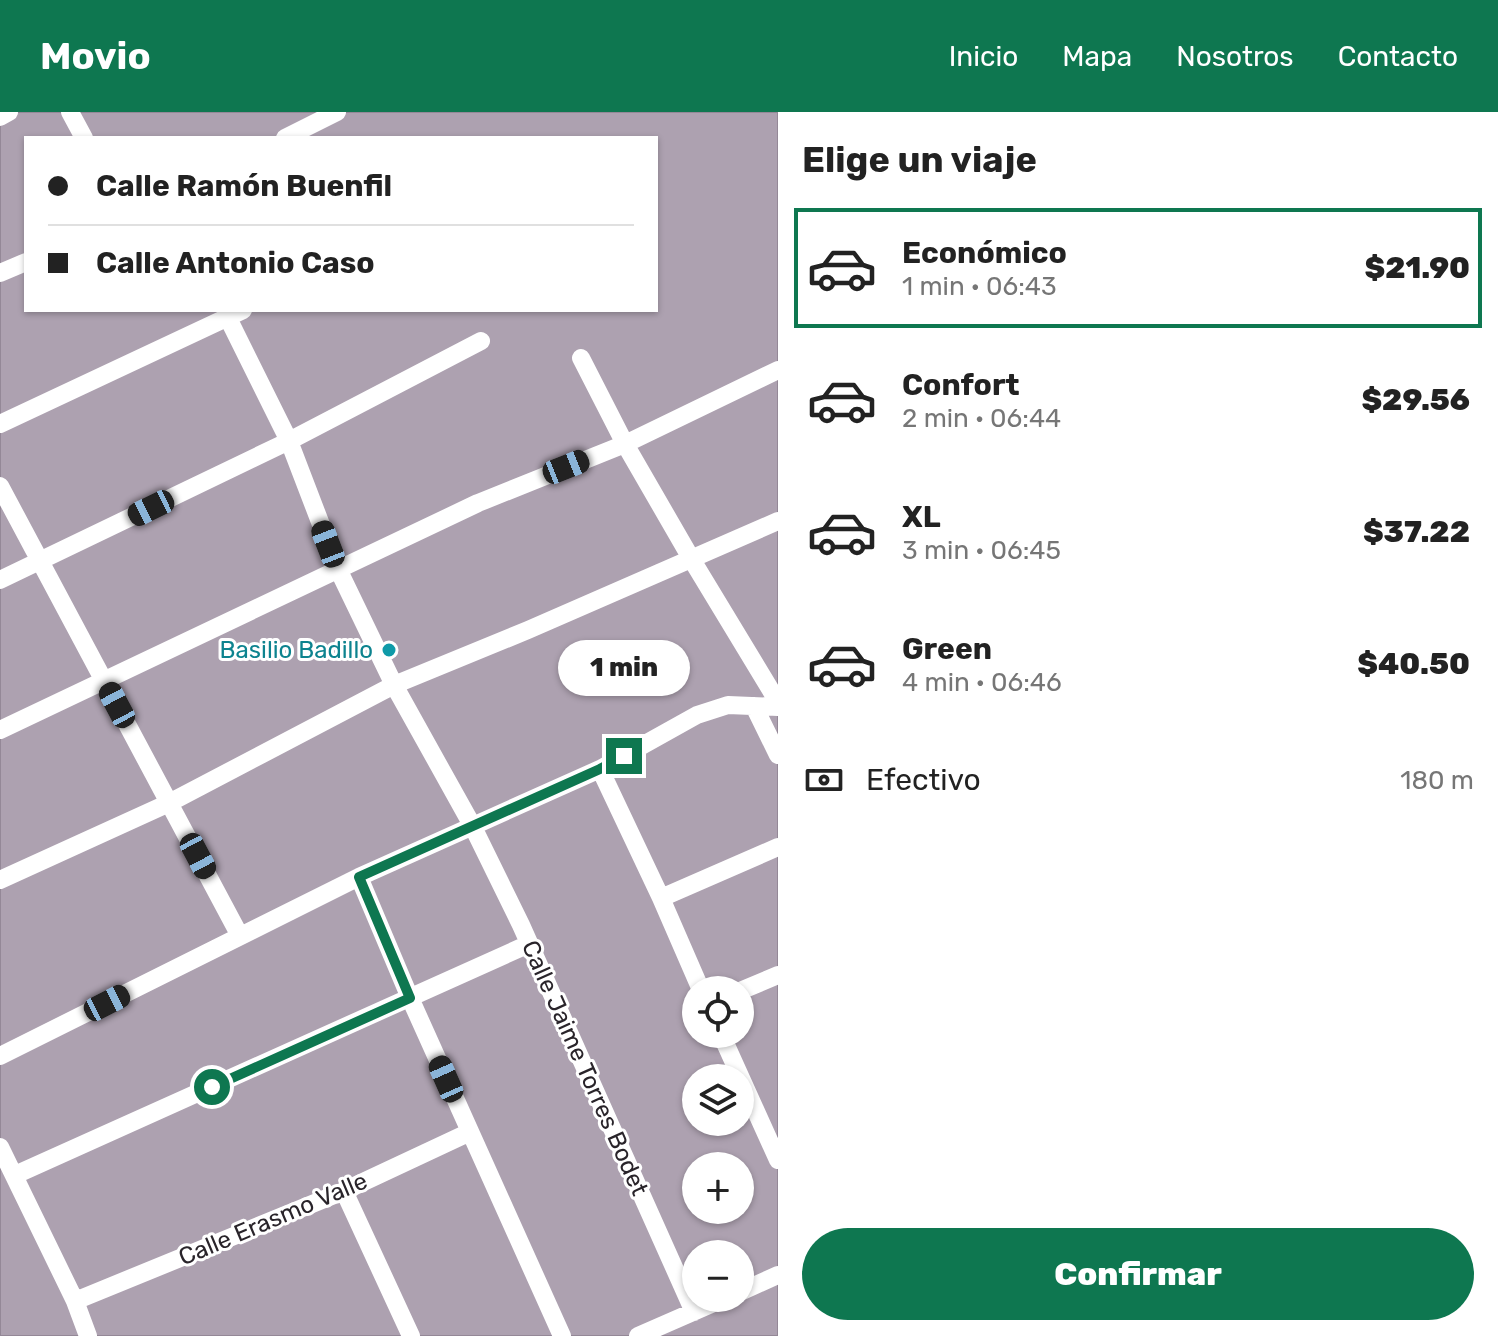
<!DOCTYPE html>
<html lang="es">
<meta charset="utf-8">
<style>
body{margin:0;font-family:Rubik,sans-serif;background:#f6f6f6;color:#222;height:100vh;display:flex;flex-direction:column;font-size:30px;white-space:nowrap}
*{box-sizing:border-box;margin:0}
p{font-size:26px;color:#767676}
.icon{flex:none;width:44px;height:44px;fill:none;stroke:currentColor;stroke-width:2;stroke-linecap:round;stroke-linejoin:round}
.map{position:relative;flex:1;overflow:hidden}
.sheet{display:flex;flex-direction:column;background:#fff;width:720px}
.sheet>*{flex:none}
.hud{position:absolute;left:24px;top:24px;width:634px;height:176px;border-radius:0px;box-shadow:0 2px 6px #0004;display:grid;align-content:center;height:176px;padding:0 24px;background:#fff}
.tools{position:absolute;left:682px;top:864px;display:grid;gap:16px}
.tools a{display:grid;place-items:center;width:72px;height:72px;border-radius:50%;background:#fff;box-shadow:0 2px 6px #0004;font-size:40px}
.end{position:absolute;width:36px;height:36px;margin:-18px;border:10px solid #0e7750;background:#fff;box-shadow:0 0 0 4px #fff}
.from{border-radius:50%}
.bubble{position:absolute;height:56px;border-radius:28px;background:#fff;box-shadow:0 2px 6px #0004;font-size:26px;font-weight:800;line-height:56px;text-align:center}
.car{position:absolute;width:24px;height:48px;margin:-24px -12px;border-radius:10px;box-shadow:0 0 6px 2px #0007;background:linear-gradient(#222 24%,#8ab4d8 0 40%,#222 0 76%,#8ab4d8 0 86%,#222 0)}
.hud b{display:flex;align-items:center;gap:28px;height:76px;font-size:30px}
.hud b+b{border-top:2px solid #e0e0e0}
.hud i{width:20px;height:20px;background:#222}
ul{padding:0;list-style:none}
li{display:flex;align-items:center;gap:24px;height:120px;margin:0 16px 12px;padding:0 8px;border:4px solid transparent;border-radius:0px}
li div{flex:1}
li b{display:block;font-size:30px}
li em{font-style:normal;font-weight:800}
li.selected{border-color:#0e7750}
li>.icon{width:72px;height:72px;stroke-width:1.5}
h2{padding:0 24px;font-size:36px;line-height:96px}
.pay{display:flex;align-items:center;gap:20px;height:88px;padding:0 24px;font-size:30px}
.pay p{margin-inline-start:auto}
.cta{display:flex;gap:16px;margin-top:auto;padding:16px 24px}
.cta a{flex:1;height:92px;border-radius:48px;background:#0e7750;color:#fff;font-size:32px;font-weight:800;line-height:92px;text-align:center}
header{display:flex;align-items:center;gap:48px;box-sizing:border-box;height:112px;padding:0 40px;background:#0e7750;color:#fff}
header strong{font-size:38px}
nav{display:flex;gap:44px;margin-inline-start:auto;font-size:28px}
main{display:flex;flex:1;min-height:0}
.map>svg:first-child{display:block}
.building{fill:#ada1b0;stroke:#948897;stroke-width:2;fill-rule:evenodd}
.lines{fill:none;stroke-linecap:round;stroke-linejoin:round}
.minor{stroke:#fff;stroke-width:18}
.route{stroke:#0e7750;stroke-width:10}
.culture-dot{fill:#0f9aa8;stroke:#fff;stroke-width:3}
.labels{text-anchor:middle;stroke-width:6;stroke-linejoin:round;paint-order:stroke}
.culture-label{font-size:24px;fill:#0d838f;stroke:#fff;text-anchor:end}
.street-label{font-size:24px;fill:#29242a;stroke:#fff}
</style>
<header>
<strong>Movio</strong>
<nav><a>Inicio</a><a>Mapa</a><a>Nosotros</a><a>Contacto</a></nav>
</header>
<main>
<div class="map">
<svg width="778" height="1224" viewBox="0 0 778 1224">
<rect width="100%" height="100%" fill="#eadded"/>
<path class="building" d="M0 0H778V1224H0ZM26 26H656V198H26ZM696 878H740V922H696ZM696 966H740V1010H696ZM696 1054H740V1098H696ZM696 1142H740V1186H696Z"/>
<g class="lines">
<path class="minor" d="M70 0 84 26
M0 5 9 0
M285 26 337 0
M0 161 26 150
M228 206 289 329 338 457 394 573 472 713 521 813 694 1200
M581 246 625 332 692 448 778 590
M0 312 243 198
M0 374 240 824
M0 468 289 329 481 229
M754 594 778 643
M0 618 478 391 625 332 778 258
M600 657 661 786 701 878
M359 765 410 886 562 1224
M0 768 169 691 394 573 528 518 778 409
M661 786 778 735
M740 879 778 863
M721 922 778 1048
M0 944 359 765 600 657 697 603 728 593 778 595
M0 1035 75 1189 88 1224
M15 1063 529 832
M344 1079 411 1224
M740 1180 778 1163
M75 1189 344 1079 470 1020
M638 1224 725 1186"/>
</g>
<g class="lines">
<path class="route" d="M212 975 410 886 359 765 600 657 624 644"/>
</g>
<circle class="culture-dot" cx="389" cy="538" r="8"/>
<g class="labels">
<g class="culture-label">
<text x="373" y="546">Basilio Badillo</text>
</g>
<g class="street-label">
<text transform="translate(585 956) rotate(66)" y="8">Calle Jaime Torres Bodet</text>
<text transform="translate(273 1107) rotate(-23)" y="8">Calle Erasmo Valle</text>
</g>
</g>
</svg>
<div class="tools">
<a><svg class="icon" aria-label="locate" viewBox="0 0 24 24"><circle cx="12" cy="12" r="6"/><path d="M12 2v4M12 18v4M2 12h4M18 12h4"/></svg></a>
<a><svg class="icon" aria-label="layers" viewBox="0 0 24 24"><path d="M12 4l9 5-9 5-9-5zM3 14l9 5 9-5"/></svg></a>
<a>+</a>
<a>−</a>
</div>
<i class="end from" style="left:212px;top:975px"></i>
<i class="end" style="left:624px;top:644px"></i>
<div class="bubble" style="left:558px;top:528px;width:132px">1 min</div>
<i class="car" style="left:566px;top:355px;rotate:68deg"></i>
<i class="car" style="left:151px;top:396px;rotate:244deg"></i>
<i class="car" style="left:328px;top:432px;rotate:339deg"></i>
<i class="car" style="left:117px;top:593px;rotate:332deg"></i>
<i class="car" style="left:198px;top:744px;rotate:152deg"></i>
<i class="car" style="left:107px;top:891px;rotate:63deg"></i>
<i class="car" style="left:446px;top:967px;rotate:336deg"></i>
<div class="hud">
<b><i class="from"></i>Calle Ramón Buenfil</b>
<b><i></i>Calle Antonio Caso</b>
</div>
</div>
<section class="sheet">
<h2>Elige un viaje</h2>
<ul>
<li class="selected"><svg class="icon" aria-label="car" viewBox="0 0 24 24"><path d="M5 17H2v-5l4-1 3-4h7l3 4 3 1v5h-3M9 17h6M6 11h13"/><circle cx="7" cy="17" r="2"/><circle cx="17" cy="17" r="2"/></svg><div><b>Económico</b><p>1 min · 06:43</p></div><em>$21.90</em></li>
<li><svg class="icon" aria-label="car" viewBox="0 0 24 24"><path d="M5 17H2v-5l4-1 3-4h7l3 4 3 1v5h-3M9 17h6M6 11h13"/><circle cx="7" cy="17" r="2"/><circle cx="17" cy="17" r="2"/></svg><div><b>Confort</b><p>2 min · 06:44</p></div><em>$29.56</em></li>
<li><svg class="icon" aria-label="car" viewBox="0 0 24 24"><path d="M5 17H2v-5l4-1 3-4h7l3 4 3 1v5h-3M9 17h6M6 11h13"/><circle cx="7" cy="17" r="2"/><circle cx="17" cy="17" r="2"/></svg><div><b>XL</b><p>3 min · 06:45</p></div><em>$37.22</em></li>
<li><svg class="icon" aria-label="car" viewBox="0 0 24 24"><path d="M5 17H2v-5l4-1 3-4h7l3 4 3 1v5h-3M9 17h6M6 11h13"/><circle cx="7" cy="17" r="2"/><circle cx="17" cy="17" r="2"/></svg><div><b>Green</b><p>4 min · 06:46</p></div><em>$40.50</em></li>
</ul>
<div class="pay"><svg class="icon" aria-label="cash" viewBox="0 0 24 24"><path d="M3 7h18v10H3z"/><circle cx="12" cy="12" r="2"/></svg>Efectivo<p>180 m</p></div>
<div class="cta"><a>Confirmar</a></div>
</section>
</main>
